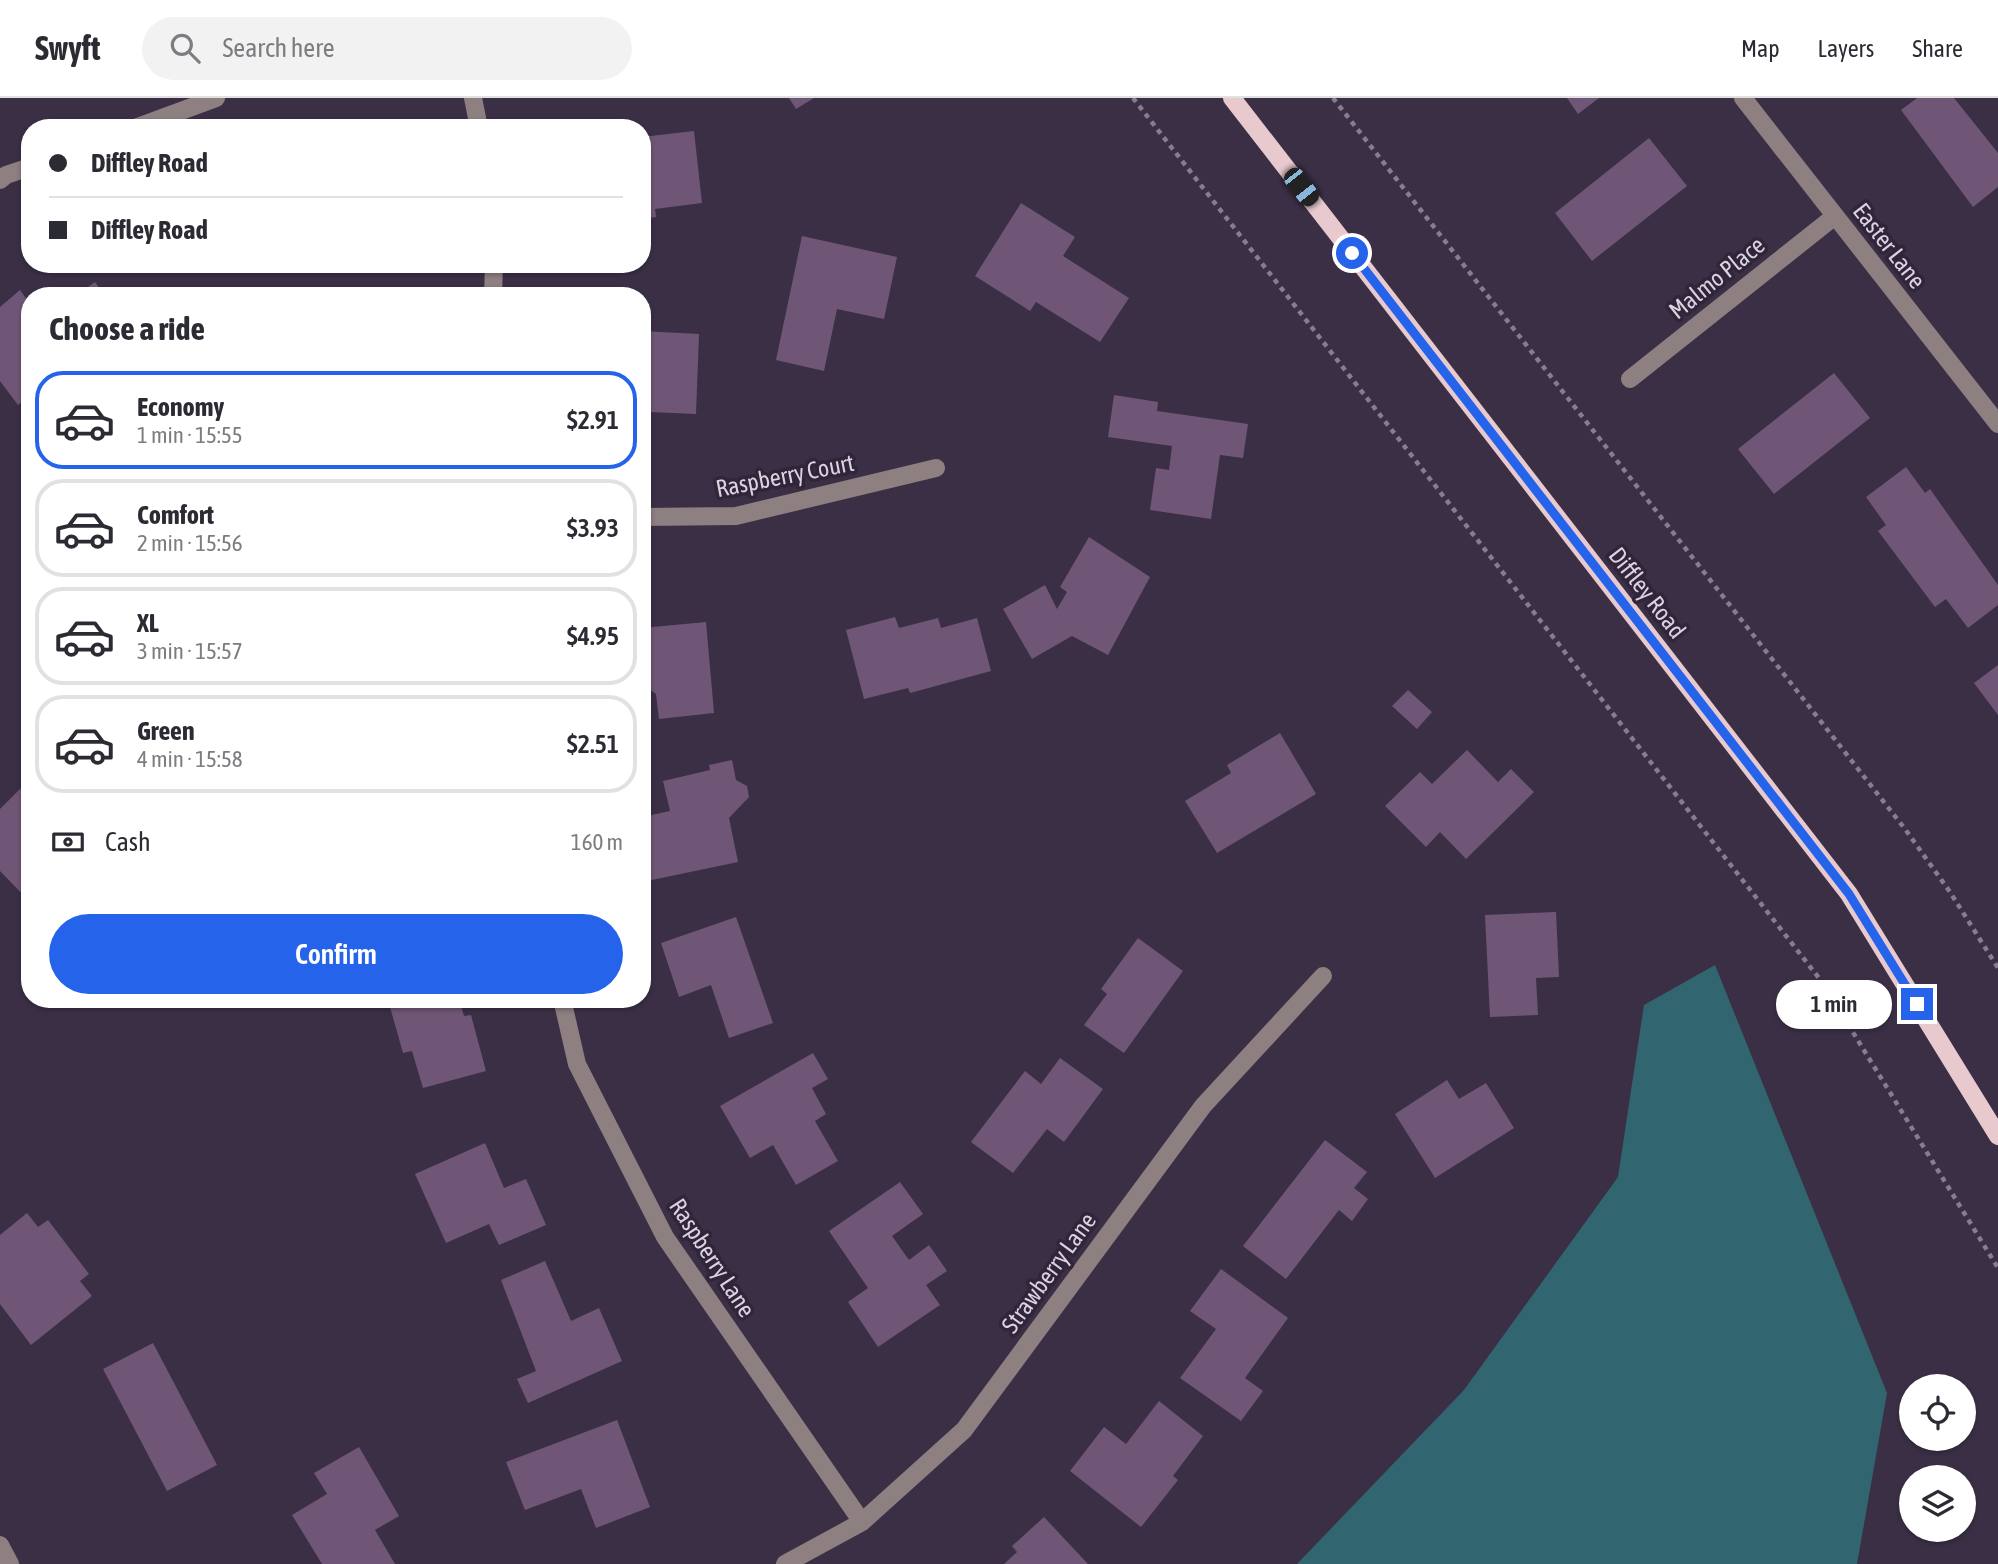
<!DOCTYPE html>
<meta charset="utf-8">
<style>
body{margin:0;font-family:"Asap Condensed",sans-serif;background:#f2f2f3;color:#2b2b33;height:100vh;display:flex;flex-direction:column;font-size:26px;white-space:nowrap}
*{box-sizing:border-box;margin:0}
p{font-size:23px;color:#7c7c81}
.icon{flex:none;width:38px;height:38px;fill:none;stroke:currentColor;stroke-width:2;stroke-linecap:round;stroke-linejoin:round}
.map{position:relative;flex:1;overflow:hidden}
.sheet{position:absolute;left:21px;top:189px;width:630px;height:721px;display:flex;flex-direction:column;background:#fff;border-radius:28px;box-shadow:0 2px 5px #0004}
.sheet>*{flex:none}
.top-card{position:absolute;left:21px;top:21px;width:630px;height:154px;border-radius:28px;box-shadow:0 2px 5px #0004;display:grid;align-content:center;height:154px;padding:0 28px;background:#fff}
.tools{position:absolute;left:1899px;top:1276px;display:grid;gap:14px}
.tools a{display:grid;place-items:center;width:77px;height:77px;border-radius:50%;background:#fff;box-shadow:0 2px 5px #0004;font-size:35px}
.end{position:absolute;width:32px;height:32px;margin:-16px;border:9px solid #2563eb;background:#fff;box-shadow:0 0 0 4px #fff}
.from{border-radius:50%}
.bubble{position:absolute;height:49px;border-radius:24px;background:#fff;box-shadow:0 2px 5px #0004;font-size:23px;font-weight:600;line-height:49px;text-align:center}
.car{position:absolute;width:21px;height:42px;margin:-21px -10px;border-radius:9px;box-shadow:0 0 5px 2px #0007;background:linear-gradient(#222 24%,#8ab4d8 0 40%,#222 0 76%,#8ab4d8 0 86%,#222 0)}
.top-card b{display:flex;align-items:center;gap:24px;height:66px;font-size:26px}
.top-card b+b{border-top:2px solid #e1e1e2}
.top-card i{width:18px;height:18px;background:#2b2b33}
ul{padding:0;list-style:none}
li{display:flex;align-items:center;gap:21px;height:98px;margin:0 14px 10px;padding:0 14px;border:4px solid #e1e1e2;border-radius:28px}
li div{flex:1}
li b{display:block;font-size:26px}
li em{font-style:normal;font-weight:600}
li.current{border-color:#2563eb}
li>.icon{width:63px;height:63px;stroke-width:1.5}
h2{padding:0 28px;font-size:32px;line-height:84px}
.pay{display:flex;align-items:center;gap:18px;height:77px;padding:0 28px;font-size:26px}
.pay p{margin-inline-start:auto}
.button{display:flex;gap:14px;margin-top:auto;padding:14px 28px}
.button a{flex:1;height:80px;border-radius:42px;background:#2563eb;color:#fff;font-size:28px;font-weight:600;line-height:80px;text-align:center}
header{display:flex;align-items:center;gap:42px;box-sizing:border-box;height:98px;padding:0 35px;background:#fff;border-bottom:2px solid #e1e1e2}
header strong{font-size:33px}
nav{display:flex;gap:38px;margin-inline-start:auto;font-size:24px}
.search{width:490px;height:63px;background:#f2f2f3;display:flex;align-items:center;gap:18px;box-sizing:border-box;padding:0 24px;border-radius:38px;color:#7c7c81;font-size:26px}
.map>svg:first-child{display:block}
.water{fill:#316670}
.building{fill:#6f5676}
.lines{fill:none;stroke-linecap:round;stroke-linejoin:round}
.path{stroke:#867d8f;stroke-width:4.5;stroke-dasharray:5 5;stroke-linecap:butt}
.minor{stroke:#8e7f81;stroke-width:18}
.major{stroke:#e7c9ce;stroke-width:18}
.route{stroke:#2563eb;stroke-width:9}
.labels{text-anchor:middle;stroke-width:7;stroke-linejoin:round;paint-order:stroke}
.street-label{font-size:24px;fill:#dad3e1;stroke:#31253a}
</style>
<header>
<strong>Swyft</strong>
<div class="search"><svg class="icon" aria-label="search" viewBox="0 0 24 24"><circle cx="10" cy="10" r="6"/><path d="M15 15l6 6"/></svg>Search here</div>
<nav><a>Map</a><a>Layers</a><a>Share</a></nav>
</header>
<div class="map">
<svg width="1998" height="1466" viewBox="0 0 1998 1466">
<rect width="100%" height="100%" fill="#3b2f45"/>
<path class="water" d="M1715 867 1887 1295 1857 1466H1297L1464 1292 1618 1079 1644 907Z"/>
<path class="building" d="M789 0H814L796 11Z
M1567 0H1599L1578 16Z
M1917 0H1954L1998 55V89L1973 109 1901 12Z
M694 33 702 105 655 111 656 119 642 121V39Z
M1649 40 1687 88 1592 163 1555 115Z
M1021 105 1075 139 1063 158 1129 200 1100 244 1036 204 1030 213 975 178Z
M802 138 897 159 884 221 837 211 824 273 776 262Z
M95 184 105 198H75Z
M20 192 30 206V298L18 307 0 283V209Z
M642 233 699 236 696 316 650 314V299L642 298Z
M1834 275 1870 320 1774 396 1738 351Z
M1114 297 1158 304 1157 313 1248 326 1243 360 1220 357 1211 421 1150 412 1156 370 1169 372 1172 348 1108 339Z
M1906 369 1925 395 1930 391 1998 487V507L1968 530 1946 501 1935 509 1878 433 1886 427 1866 399Z
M1089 439 1150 479 1108 557 1072 538 1032 561 1003 511 1045 487 1057 511 1067 494 1060 489Z
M895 519 899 530 938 520 941 530 977 520 991 573 910 595 908 590 864 601 846 532Z
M706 524 714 615 659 621 656 596 644 587V581H642V530Z
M1998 567V617L1974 585Z
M1408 592 1432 614 1417 631 1392 608Z
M1280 635 1316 696 1217 755 1185 703 1231 675 1227 667Z
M1467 652 1498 684 1511 671 1534 694 1466 761 1440 734 1426 749 1385 708 1420 674 1432 686Z
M732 662 736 682 747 688 749 699 729 720 738 764 647 783 642 758V719L670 713 663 683 710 672 709 667Z
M23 688 30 695V804L0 773V711Z
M1556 814 1559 879 1536 880 1538 917 1490 919 1485 817Z
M736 819 773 925 729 940 711 887 679 899 661 845Z
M1138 840 1183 873 1124 955 1084 927 1107 896 1101 891Z
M397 901H459L464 918 471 917 486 973 423 990 412 953 403 955 390 909 398 906Z
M813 955 828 981 812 990 826 1016 815 1023 838 1063 796 1087 773 1047 750 1060 720 1008Z
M1060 960 1103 991 1064 1044 1047 1031 1013 1075 971 1044 1025 973 1041 986Z
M1447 982 1459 1001 1486 985 1514 1030 1435 1080 1395 1016Z
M1325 1042 1367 1074 1354 1090 1368 1101 1352 1123 1339 1112 1286 1181 1243 1148Z
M485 1045 504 1090 526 1081 546 1127 499 1147 489 1126 446 1145 415 1076Z
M900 1084 923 1116 892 1138 909 1162 929 1147 947 1173 926 1187 940 1207 878 1249 848 1204 868 1190 829 1133Z
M27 1115 38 1129 48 1122 89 1176 80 1183 92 1198 31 1247 0 1206V1137Z
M545 1163 571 1223 599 1210 622 1263 528 1305 517 1281 536 1273 501 1182Z
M1221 1171 1288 1220 1245 1280 1263 1293 1241 1323 1180 1280 1216 1231 1190 1213Z
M153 1245 217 1367 167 1393 103 1271Z
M1159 1303 1203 1338 1173 1378 1178 1382 1141 1429 1070 1373 1104 1329 1126 1346Z
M617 1322 650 1409 596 1430 581 1391 525 1412 506 1364Z
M359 1349 399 1418 375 1432 395 1466H322L292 1417 327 1396 314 1375Z
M1044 1419 1088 1466H1004L1017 1454 1012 1448Z"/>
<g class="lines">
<path class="path" d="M1133 0 1822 884 1998 1170
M1333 0 1905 731 1950 794 1998 870"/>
<path class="minor" d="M473 0 479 30
M1743 0 1998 326
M135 30 216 0
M0 82 6 77 30 69
M493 198 494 166
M1630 281 1835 118
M642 419 736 418 936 370
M562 901 577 966 665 1139 862 1424
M0 1447 10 1466
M785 1466 862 1424 964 1332 1203 1008 1323 878"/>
<path class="major" d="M1232 0 1849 796 1998 1038"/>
</g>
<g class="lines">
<path class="route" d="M1352 155 1849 796 1917 906"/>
</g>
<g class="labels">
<g class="street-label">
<text transform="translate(1889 148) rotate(52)" y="8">Easter Lane</text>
<text transform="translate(1717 180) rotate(-39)" y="8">Malmo Place</text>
<text transform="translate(785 378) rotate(-11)" y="8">Raspberry Court</text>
<text transform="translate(1647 495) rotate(52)" y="8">Diffley Road</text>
<text transform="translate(712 1160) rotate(57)" y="8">Raspberry Lane</text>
<text transform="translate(1049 1175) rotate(-54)" y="8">Strawberry Lane</text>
</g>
</g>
</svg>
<div class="tools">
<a><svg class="icon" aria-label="locate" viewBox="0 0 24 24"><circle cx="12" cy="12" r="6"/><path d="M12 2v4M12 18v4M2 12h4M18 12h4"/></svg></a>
<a><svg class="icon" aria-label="layers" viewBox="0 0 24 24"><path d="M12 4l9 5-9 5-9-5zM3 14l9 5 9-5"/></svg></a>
</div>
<i class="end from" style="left:1352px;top:155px"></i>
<i class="end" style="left:1917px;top:906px"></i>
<div class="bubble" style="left:1776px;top:882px;width:116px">1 min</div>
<i class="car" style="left:1301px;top:89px;rotate:142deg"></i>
<div class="top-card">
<b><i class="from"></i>Diffley Road</b>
<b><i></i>Diffley Road</b>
</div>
<section class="sheet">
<h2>Choose a ride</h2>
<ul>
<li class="current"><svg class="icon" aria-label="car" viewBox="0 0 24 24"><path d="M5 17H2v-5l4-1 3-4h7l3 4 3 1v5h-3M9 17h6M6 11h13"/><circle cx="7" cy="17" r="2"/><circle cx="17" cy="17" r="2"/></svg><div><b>Economy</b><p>1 min · 15:55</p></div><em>$2.91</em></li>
<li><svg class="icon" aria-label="car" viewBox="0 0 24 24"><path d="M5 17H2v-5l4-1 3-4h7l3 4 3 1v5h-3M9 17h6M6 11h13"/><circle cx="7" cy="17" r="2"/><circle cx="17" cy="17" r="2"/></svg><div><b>Comfort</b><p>2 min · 15:56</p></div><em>$3.93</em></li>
<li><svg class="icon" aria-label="car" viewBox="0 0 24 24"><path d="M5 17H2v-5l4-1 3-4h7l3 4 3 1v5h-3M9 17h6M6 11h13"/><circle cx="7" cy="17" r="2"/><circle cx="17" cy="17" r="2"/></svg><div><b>XL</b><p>3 min · 15:57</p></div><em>$4.95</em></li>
<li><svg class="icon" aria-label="car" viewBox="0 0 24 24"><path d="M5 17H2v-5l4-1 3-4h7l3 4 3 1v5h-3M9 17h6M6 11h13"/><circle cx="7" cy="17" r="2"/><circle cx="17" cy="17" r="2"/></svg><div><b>Green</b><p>4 min · 15:58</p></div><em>$2.51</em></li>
</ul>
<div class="pay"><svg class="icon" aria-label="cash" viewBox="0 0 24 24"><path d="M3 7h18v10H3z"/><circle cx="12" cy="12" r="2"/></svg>Cash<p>160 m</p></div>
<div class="button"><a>Confirm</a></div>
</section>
</div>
